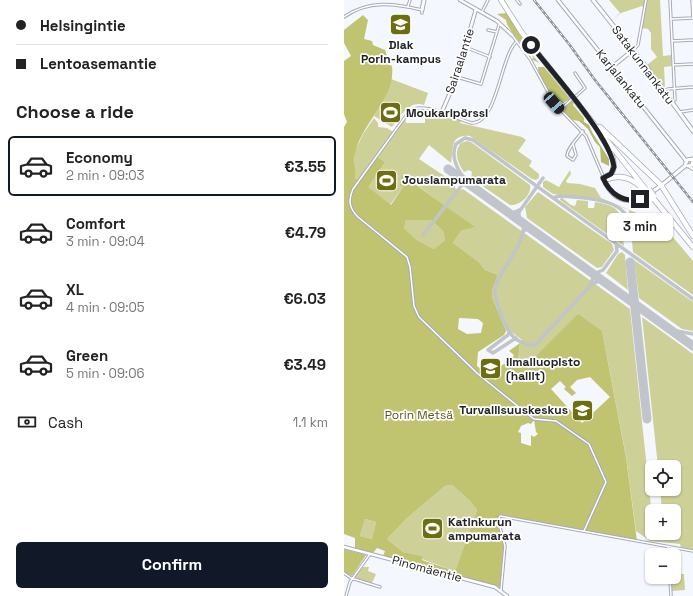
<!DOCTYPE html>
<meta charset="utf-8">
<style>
body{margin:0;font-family:"Space Grotesk",sans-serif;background:#f6f6f6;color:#222;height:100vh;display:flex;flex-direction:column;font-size:15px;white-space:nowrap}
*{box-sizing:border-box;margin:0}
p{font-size:13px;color:#767676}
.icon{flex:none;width:22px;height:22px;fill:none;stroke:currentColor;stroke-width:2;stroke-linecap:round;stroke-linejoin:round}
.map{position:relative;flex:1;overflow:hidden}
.sheet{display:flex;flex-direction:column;background:#fff;width:344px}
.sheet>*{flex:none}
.guide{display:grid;align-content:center;height:88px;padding:0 16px;background:#fff}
.tools{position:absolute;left:301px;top:460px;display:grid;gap:8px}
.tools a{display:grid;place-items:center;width:36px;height:36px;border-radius:6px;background:#fff;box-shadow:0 1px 3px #0004;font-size:20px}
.end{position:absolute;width:18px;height:18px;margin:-9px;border:5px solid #202228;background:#fff;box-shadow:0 0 0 2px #fff}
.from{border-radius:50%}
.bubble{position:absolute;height:28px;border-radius:6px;background:#fff;box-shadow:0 1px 3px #0004;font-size:13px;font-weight:700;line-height:28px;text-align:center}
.car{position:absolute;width:12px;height:24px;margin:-12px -6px;border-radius:5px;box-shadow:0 0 3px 1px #0007;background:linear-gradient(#222 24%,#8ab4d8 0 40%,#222 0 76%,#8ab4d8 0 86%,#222 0)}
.guide b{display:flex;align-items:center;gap:14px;height:38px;font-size:15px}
.guide b+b{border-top:1px solid #e0e0e0}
.guide i{width:10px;height:10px;background:#222}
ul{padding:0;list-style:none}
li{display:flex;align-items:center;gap:12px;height:60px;margin:0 8px 6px;padding:0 8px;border:2px solid transparent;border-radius:6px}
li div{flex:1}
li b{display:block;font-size:15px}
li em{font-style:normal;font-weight:700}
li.on{border-color:#111827}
li>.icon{width:36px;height:36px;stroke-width:1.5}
h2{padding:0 16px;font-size:18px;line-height:48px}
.pay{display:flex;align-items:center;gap:10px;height:44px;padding:0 16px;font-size:15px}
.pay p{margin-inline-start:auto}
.primary-button{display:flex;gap:8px;margin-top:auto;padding:8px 16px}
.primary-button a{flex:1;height:46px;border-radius:6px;background:#111827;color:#fff;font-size:16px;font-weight:700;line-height:46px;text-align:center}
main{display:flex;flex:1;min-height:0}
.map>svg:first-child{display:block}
.green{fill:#cdd097;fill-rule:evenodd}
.forest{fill:#c0c370;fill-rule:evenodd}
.water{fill:#b6b967}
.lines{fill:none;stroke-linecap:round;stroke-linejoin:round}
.taxiway{stroke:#c2c4cb;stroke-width:3.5}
.runway{stroke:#c2c4cb;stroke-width:9}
.minor-casing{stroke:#a6aaba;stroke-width:3.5}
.tertiary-casing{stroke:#a6aaba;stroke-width:4.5}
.secondary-casing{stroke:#a6aaba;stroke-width:5}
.trunk-casing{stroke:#a6aaba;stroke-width:6}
.minor{stroke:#fff;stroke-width:1.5}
.tertiary{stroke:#fff;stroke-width:2.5}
.secondary{stroke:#fff;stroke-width:3}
.trunk{stroke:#fff;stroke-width:4.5}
.rail-casing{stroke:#8f9198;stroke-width:2.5}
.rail{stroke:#fff;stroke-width:1;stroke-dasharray:3;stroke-linecap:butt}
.trunk-bridge-casing{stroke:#a6aaba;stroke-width:6;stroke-linecap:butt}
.trunk-bridge{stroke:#fff;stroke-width:4.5}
.route{stroke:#202228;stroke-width:5}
.labels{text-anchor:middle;stroke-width:3.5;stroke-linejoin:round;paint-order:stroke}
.poi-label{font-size:12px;font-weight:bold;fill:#202228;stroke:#fff;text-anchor:start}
.street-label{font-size:12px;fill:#202228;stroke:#fff}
.park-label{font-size:12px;fill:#58591d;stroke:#fff}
</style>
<main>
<section class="sheet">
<div class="guide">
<b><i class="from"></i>Helsingintie</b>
<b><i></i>Lentoasemantie</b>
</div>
<h2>Choose a ride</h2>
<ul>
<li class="on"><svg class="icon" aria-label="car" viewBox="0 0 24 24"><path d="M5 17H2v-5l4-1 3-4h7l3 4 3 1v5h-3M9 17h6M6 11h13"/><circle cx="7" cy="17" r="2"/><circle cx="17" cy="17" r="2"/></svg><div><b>Economy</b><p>2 min · 09:03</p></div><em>€3.55</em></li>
<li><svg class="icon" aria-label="car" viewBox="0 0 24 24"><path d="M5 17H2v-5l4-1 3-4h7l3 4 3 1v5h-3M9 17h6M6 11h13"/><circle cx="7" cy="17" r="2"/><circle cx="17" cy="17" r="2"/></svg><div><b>Comfort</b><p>3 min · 09:04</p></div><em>€4.79</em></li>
<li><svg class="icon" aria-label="car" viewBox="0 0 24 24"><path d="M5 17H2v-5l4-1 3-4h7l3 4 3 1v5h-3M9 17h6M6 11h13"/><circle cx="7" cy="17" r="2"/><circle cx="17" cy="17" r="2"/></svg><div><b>XL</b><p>4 min · 09:05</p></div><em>€6.03</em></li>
<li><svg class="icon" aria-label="car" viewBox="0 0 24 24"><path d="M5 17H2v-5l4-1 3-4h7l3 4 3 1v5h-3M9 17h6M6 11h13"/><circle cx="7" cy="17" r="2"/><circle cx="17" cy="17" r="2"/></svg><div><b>Green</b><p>5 min · 09:06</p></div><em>€3.49</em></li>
</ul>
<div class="pay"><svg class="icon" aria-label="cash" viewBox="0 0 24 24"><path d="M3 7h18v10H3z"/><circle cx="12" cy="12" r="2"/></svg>Cash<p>1.1 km</p></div>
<div class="primary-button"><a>Confirm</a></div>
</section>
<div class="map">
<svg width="349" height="596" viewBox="0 0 349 596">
<rect width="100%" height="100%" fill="#f5f7fe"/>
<path class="green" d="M265 0H301L300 8 298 6 277 13 268 20 276 13Z
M303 0H316L319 56 327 55 328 66 320 67 321 87 318 86 303 65 313 57 307 49V33L304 29 298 28Z
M47 79 84 93 80 105C65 100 56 117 48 127L30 116 40 99Z
M77 107 117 120 116 123 178 137 182 140 174 151 188 161 185 166 195 174V178L192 180 188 179 126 136C105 134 110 150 107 163L85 145 75 159 111 183V188L114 191 119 189 286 309 308 516V533H330V511H318L316 489H330V467H314L298 317 349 354V550L337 548 336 544 306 541 292 531 282 456 258 331 191 357 174 360 176 343 178 340 165 330 162 331 148 297V290L154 275 141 270 135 262 109 243 117 231 130 227 59 175V187L46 205 23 187 41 162 32 156 64 113 69 108ZM75 110 81 113V123H62L61 119 66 114Z
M30 118 34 123V127L43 128 49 132 14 180 11 178V151L19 134Z
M123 141 127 142 186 185C188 195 176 206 166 205L127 178 128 172 125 170 120 172C114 163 109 152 117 143Z
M226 170 227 174 222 181 223 183 236 184 251 188 257 198 317 223 349 261V295L289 252 285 210 262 201 209 194 199 187V182L202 180 215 187Z
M194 192 268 244 270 250 258 267 253 268 183 218 181 207Z
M217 197 227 205 231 206 233 200 244 201V208H250L251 202C283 207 277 218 280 246L216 200Z
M62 220H87L99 231 101 240 90 249 73 240 60 228Z
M278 252 281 255 284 290 262 273 274 254Z
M290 260 349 302V331L338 329 295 298Z
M108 485 126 501 133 510 111 571 78 559 79 556 59 552 43 539 62 519 101 486Z
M21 519 32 522 28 539 16 536Z
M18 567H25L24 571 32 574 28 583 10 578Z
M330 574H340L341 590 328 591 327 577H330Z"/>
<path class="forest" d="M150 12 153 14 163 13 175 33 187 47 184 49 195 63 187 59 190 58C184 51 162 28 162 20Z
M19 15 24 20 20 39 28 41 29 45 41 50 43 56 38 59V62L48 66C52 97 20 121 12 150 9 158 12 169 11 178L14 180 32 156 41 162 24 187 47 205 59 187 56 185 58 175 131 227 117 231 109 243 135 262 141 270 154 275 148 290V297L162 331 160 335 134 352 133 366 152 380C153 371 156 362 166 363L170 355 165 351 176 343 174 360 191 357 234 314 258 331 282 457 293 541 155 517 161 546 157 590 39 556 41 551 33 548 29 553 11 550V538L0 534V127L3 122 0 114V61L7 56 0 43V30ZM62 220H87L99 231 101 240 90 249 73 240 60 228ZM115 318 134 319 139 323 137 333 123 334 114 329ZM246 377 266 397 238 423 207 389 216 381 222 387 220 389 228 396 232 393 226 387 233 380ZM190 420 192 432 194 434 190 437 187 435V446L177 443V433L174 432 177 426 184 423 187 424ZM108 485 126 501 133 510 111 571 78 560 79 556 59 552 43 539 62 519 101 486ZM21 519 32 522 28 539 16 536Z
M194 67H200L226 99 217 104C207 98 194 80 194 67Z
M228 101H230L229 105 240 118V122L229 120 220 113 221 106Z
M0 549 22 555 8 576 0 572Z"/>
<path class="water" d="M237 120 245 125 248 132 265 159V166L257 162 256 147 251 142 244 129 235 121Z"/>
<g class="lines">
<path class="taxiway" d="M199 178 175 212V217L180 226C177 252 158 265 151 288 149 296 161 327 167 334 171 340 184 347 191 345L249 283 256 281 261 283
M127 186C117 176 105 159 112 144L121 138 129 140 349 299
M209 198 215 196C232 197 271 198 281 214
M162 211 168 213 175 210
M179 232 182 229H188
M79 235 118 185 125 184
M245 271 252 273 259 270 273 251 272 244
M246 272 249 277 247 284
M322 326 333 331 349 334
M165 332 164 335 144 350 149 353 172 338"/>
<path class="runway" d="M104 169 349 346
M286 262 303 419"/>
<defs>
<path id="minor" d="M173 0 176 4
M326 0 331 100
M348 0 349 18
M64 6 66 0
M138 12 144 0
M0 17C24 0 50 3 78 10V13
M327 19 349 18
M144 30 153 32
M168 35 186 59 210 103 242 136 259 176
M173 41C156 56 154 123 128 123 111 119 77 99 64 113L9 189C4 200 5 208 14 217L63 257 66 267 70 306 75 317 134 374 186 416 190 419 212 421 245 444 262 482 240 531
M328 41 349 40
M121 47 146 57
M289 50 294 45 302 0
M329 65 349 64
M231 73 241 88 232 96
M113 77 137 84 155 25
M319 91 324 89 349 87
M216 110 228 99
M336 112 349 110
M229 144 232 155 229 160 223 156C223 148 234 138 239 131
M324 547V555
M0 573 7 578 36 587
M326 577 327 596
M157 590 161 546 154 520 156 516 349 551
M2 596 6 582 26 554"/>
<path id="tertiary" d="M116 0 153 21 168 35
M214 0 340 158 342 162
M268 67 289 50
M97 114 112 79 132 9
M346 167 349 169
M0 547 151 587 163 596"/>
<path id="secondary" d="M249 0 303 68 349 131
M78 10 80 0
M344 166 348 165 349 161
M259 178C279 226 318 184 341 166L343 160 349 159"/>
<path id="trunk" d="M157 0 178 33 196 56 303 191
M256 127 317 185 349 236
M257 136C263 146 275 162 267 174L259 178
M264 179C277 174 289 179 298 188
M309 198 349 247"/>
</defs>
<use href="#minor" class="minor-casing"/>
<use href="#tertiary" class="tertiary-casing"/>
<use href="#secondary" class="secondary-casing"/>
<use href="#trunk" class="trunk-casing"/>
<use href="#minor" class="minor"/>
<use href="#tertiary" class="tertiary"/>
<use href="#secondary" class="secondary"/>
<use href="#trunk" class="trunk"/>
<defs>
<path id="rail" d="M190 0 225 44 251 80 349 202"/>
</defs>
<use href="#rail" class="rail-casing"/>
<use href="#rail" class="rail"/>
<defs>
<path id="trunk-bridge" d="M305 189 310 196
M302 192 308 199"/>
</defs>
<use href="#trunk-bridge" class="trunk-bridge-casing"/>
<use href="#trunk-bridge" class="trunk-bridge"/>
</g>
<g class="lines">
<path class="route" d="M187 45C207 71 267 137 270 167L267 174 259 178C266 194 279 203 296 199"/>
</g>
<defs>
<symbol id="university-square" viewBox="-11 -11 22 22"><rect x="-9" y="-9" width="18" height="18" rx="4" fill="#6d6e10" stroke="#fff"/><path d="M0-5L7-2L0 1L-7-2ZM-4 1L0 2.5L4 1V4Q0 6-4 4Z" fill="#fff"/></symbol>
<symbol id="stadium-square" viewBox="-11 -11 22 22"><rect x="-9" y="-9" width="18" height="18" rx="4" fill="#6d6e10" stroke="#fff"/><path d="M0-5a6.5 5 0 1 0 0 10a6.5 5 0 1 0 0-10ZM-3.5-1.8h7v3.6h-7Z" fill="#fff"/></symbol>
</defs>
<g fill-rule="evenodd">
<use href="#university-square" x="44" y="12" width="25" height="25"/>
<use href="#stadium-square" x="34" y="100" width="25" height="25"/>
<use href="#stadium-square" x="30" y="168" width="25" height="25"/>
<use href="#university-square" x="134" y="356" width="25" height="25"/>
<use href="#university-square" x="226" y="398" width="25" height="25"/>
<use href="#stadium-square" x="76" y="516" width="25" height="25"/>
</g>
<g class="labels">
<g class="poi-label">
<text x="57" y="49" text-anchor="middle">Diak<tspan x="57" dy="14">Porin-kampus</tspan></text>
<text x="62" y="117">Moukaripörssi</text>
<text x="58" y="184">Jousiampumarata</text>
<text x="162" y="366">Ilmailuopisto<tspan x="162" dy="14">(hallit)</tspan></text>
<text x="224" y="414" text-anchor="end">Turvallisuuskeskus</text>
<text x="104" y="526">Katinkurun<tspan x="104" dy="14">ampumarata</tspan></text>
</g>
<g class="street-label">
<text transform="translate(116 61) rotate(-72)" y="4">Sairaalantie</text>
<text transform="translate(299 65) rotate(53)" y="4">Satakunnankatu</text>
<text transform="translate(277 79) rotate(51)" y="4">Karjalankatu</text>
<text transform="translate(83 569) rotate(15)" y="4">Pinomäentie</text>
</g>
<g class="park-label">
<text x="75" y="419">Porin Metsä</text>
</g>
</g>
</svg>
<div class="tools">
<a><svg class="icon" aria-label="locate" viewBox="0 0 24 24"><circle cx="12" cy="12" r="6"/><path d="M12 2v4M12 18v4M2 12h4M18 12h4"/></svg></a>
<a>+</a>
<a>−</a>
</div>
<i class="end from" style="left:187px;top:45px"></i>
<i class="end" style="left:296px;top:199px"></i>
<div class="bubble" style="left:263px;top:213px;width:66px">3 min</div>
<i class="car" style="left:210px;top:103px;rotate:139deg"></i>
</div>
</main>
